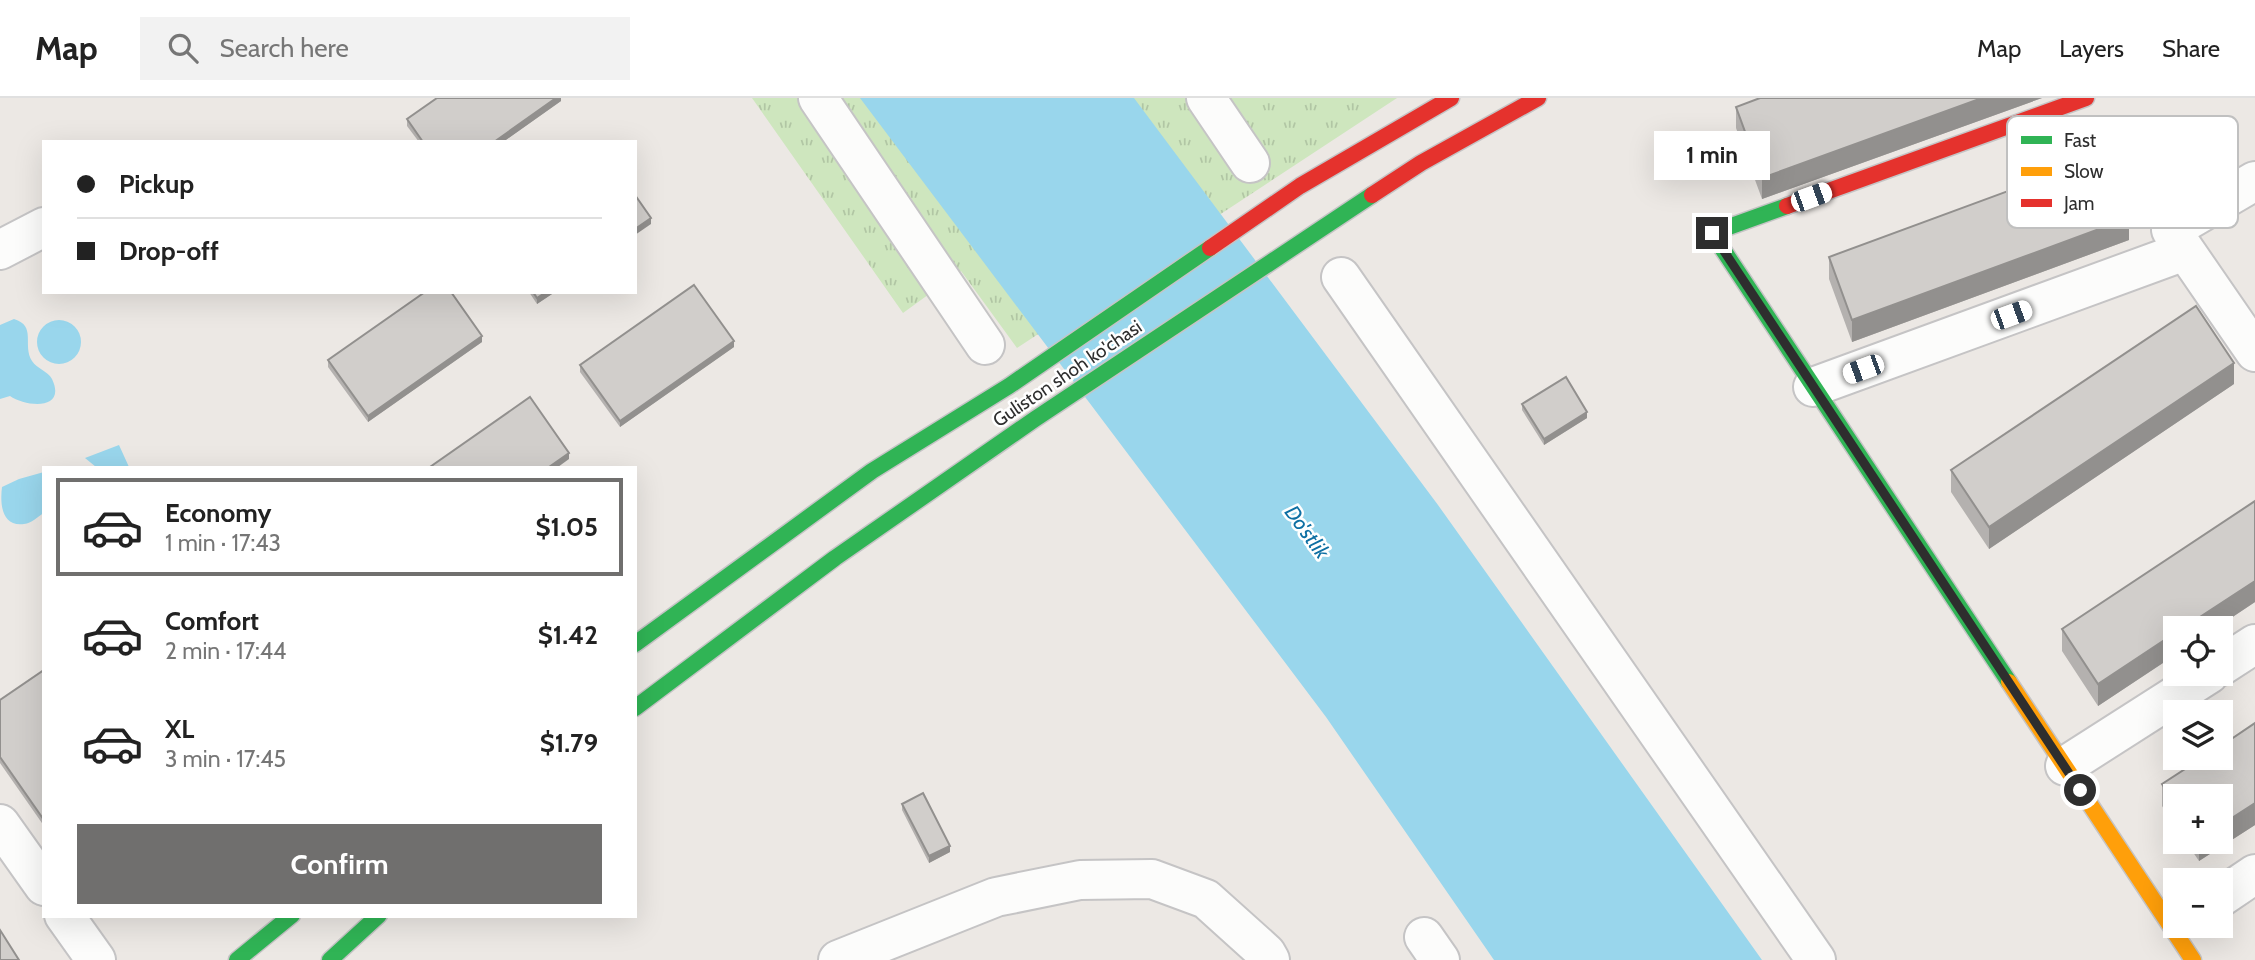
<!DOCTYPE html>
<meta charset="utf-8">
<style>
body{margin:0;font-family:Cabin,sans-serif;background:#f2f2f2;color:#222;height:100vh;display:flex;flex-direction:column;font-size:26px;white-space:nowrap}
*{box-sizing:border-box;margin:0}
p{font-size:23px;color:#767676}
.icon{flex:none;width:38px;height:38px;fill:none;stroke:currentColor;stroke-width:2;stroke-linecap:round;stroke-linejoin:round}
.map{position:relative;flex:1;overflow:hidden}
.panel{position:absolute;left:42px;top:368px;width:595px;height:452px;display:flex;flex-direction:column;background:#fff;border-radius:0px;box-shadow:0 7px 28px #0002}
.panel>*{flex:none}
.top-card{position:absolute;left:42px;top:42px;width:595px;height:154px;border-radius:0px;box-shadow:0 7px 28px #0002;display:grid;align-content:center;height:154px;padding:0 35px;background:#fff}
.fabs{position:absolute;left:2163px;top:518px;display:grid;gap:14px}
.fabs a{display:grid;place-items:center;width:70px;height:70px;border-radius:0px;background:#fff;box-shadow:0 7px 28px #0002;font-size:35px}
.end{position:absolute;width:32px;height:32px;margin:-16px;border:9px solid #2e2e2e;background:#fff;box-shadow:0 0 0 4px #fff}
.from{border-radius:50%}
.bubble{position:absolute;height:49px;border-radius:0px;background:#fff;box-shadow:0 7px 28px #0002;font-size:23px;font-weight:700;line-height:49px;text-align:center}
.car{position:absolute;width:21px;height:42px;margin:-21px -10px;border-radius:9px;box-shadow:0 0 5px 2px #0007;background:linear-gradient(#fff 24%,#345 0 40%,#fff 0 76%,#345 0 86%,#fff 0)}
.top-card b{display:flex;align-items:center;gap:24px;height:66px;font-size:26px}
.top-card b+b{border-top:2px solid #e0e0e0}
.top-card i{width:18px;height:18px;background:#222}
ul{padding:12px 0 0;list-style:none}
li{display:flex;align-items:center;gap:21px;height:98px;margin:0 14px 10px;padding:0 21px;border:4px solid transparent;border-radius:0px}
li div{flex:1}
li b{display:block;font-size:26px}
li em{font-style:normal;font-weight:700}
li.current{border-color:#706f6e}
li>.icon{width:63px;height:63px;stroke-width:1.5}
.cta{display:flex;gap:14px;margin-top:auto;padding:14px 35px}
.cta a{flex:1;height:80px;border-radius:0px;background:#706f6e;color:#fff;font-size:28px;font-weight:700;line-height:80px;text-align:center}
header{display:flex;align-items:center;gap:42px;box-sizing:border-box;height:98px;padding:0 35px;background:#fff;border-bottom:2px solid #e0e0e0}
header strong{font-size:33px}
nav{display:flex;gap:38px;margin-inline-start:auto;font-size:24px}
.search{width:490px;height:63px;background:#f2f2f2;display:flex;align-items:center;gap:18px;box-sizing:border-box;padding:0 24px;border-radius:0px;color:#767676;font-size:26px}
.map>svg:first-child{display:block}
.park{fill:url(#park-tufts)}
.water{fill:#99d6ec}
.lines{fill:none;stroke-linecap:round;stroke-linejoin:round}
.street-casing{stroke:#c5c4c5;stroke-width:42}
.fast-casing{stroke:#c5c4c5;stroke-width:19}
.slow-casing{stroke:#c5c4c5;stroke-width:19}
.jam-casing{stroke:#c5c4c5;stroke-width:19}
.street{stroke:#fcfcfb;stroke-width:38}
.fast{stroke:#30b455;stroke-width:16}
.slow{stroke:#ff9f0a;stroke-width:16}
.jam{stroke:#e5322d;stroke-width:16}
.wall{fill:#b4b1af}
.shaded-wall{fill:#92908e}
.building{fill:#d1cecb;stroke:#92908e;stroke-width:2}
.route{stroke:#2e2e2e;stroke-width:9}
.labels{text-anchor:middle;stroke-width:5;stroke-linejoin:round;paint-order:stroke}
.street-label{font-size:19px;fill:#2e2e2e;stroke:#fff}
.water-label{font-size:21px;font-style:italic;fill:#0d6fa3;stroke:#fff}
.key{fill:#fff;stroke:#c0c0c0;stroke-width:2}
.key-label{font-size:19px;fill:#2e2e2e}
</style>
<header>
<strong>Map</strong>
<div class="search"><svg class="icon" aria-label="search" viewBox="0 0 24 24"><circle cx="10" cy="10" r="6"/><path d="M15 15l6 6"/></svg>Search here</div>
<nav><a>Map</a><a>Layers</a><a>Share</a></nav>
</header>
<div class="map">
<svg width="2255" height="862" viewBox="0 0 2255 862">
<defs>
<pattern id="park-tufts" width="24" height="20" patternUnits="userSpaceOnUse" patternTransform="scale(1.75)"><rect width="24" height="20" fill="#cee6be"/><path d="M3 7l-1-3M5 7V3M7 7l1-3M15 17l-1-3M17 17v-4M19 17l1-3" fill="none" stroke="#b1c6a4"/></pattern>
</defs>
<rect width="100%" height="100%" fill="#ece8e4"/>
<path class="park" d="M752 0H1397L1017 250 961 173 903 215Z"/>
<path class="water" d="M860 0H1134L1438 407 1762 862H1494L1326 619Z
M14 221C37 228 22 247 32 263 37 271 48 273 52 281 67 313 26 309 10 298L0 301V227Z
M37 244a22 22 0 1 1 44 0a22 22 0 1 1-44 0Z
M119 347 129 369H96L85 360Z
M44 374V415C37 419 32 425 24 426 1 429 0 405 2 389L19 381Z"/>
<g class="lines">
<defs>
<path id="street" d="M818 0 985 247
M1206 0 1250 65
M2255 83 2171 132 2255 254
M0 152 44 129
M1341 179 1816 862
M1813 289 2185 153
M2221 568 2255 546
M2065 668 2209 576
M0 726 44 788
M2221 799 2255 776
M64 817 96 862
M1424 839 1440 862
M838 862 996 799 1080 782 1152 781 1206 801 1266 855 1270 862"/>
<path id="fast" d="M1787 108 1712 135 2009 584
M635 546 872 373 1009 288 1210 150
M635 610 835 460 1035 321 1372 97
M237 862 292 817
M330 862 379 817"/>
<path id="slow" d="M2009 584 2193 862"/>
<path id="jam" d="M1372 97 1421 65 1538 0
M1787 108 2086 0
M1210 150 1300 88 1451 0"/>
</defs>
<use href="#street" class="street-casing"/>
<use href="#fast" class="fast-casing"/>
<use href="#slow" class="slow-casing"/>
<use href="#jam" class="jam-casing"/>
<use href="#street" class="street"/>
<use href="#fast" class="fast"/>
<use href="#slow" class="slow"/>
<use href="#jam" class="jam"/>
</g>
<path class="wall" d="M561 0V3L503 44H419L407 28V21Z
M2042 0 1762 101 1736 30V9Z
M2129 142 1852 244 1829 181V159Z
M529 194H555L537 206Z
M482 244 368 324 328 269V262Z
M734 249 620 329 580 274V267Z
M2234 286 1989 451 1951 394V372Z
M1522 306 1587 320 1544 347 1522 312Z
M2255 403V504L2216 530H2175V557L2098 608 2062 553V531Z
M44 572V728L0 665V602Z
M2255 625V727L2199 763 2186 744H2221V698H2175V728L2162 708V686L2202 660H2221V648Z
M902 706 950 754 929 765 902 712Z"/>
<path class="shaded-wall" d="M556 0H561V3L503 44H494Z
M1982 0H2042L1762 101V80Z
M651 120V126L635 137V131Z
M2129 120V142L1852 244V222Z
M546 194H555L537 206V200Z
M482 238V244L368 324V318Z
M734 243V249L620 329V323Z
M2234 265V286L1989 451V429Z
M1587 314V320L1544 347V341Z
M569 355V361L558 369H549Z
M2255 483V504L2216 530H2183Z
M2175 535V557L2098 608V586Z
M2255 705V727L2199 763V744H2221V727Z
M950 748V754L929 765V758Z"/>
<path class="building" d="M437 0H556L494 44H423L407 21Z
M1760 0H1982L1762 80 1736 9Z
M2106 57 2129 120 1852 222 1829 159Z
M635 97 651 120 635 131Z
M694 187 734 243 620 323 580 267Z
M425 194H451L482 238 368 318 328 262Z
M533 194H546L537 200Z
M2196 208 2234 265 1989 429 1951 372Z
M1566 279 1587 314 1544 341 1522 306Z
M530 299 569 355 549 369H430Z
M2255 403V483L2183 530H2175V535L2098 586 2062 531Z
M44 572V722L0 659V602Z
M2255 625V705L2221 727V698H2175V706L2162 686 2202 660H2221V648Z
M923 695 950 748 929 758 902 706Z
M0 832 19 862H0Z"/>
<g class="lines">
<path class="route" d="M1712 135 2080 692"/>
</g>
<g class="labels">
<g class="street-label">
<text transform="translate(1067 275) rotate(-34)" y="7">Guliston shoh ko'chasi</text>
</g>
<g class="water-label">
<text transform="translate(1307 434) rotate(54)" y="7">Do'stlik</text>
</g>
</g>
<rect x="2007" y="18" width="231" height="112" rx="10" class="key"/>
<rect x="2021" y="38" width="31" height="8" fill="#30b455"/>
<rect x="2021" y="69" width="31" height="9" fill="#ff9f0a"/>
<rect x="2021" y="101" width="31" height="8" fill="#e5322d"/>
<g class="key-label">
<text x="2064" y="49">Fast</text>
<text x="2064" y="80">Slow</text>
<text x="2064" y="112">Jam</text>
</g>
</svg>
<div class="fabs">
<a><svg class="icon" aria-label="locate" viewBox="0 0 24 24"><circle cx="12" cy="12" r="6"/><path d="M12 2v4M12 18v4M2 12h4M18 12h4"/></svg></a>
<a><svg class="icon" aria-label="layers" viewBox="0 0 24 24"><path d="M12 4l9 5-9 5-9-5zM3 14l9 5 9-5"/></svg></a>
<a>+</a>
<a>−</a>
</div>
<i class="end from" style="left:2080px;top:692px"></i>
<i class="end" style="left:1712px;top:135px"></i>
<div class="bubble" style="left:1654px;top:33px;width:116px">1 min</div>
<i class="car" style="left:1811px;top:99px;rotate:70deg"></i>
<i class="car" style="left:2011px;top:217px;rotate:70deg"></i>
<i class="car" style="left:1863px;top:271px;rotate:250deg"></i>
<div class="top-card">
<b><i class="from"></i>Pickup</b>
<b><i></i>Drop-off</b>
</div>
<section class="panel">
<ul>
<li class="current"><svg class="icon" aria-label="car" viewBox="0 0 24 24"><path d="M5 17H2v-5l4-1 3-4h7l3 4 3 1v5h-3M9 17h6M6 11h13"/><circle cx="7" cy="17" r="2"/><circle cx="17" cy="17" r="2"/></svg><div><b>Economy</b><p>1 min · 17:43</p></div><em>$1.05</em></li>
<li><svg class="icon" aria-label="car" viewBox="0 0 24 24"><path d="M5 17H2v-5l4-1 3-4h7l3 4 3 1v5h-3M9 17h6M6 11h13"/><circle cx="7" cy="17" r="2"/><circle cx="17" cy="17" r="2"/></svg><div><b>Comfort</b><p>2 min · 17:44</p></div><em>$1.42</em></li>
<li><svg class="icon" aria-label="car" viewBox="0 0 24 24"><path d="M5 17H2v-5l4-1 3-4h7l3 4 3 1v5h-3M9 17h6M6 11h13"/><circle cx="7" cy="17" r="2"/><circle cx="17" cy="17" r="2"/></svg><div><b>XL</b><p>3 min · 17:45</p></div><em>$1.79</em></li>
</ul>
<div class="cta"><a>Confirm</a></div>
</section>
</div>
